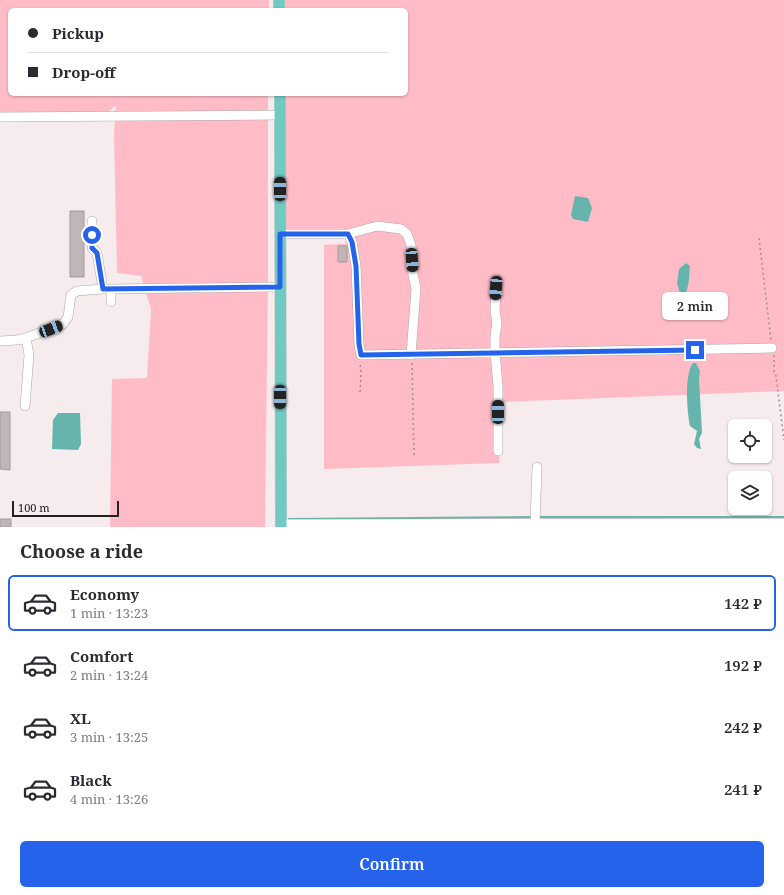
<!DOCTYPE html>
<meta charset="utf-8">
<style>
body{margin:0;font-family:"Noto Serif",serif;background:#f2f2f3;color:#2b2b33;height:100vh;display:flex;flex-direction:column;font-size:15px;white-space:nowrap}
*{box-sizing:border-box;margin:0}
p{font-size:13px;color:#7c7c81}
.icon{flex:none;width:22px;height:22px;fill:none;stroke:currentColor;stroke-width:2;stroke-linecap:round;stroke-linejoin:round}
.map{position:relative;height:527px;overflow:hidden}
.panel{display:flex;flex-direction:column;background:#fff;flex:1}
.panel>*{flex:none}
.top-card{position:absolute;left:8px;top:8px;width:400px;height:88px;border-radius:6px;box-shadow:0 1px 3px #0004;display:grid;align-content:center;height:88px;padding:0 20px;background:#fff}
.fabs{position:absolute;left:728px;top:419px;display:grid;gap:8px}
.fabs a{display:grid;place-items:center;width:44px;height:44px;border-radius:6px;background:#fff;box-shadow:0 1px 3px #0004;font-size:20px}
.scale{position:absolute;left:12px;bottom:10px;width:107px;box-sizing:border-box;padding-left:4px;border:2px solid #242121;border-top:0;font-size:11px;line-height:14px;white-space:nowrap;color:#242121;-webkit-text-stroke:3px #f6ebed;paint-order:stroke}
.end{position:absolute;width:18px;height:18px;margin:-9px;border:5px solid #2563eb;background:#fff;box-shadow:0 0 0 2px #fff}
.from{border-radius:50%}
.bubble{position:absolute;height:28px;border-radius:6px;background:#fff;box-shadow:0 1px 3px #0004;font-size:13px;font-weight:600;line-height:28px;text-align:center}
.car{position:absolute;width:12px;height:24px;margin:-12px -6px;border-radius:5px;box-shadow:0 0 3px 1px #0007;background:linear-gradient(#222 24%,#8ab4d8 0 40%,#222 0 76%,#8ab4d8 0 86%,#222 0)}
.top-card b{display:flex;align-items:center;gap:14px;height:38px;font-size:15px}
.top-card b+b{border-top:1px solid #e1e1e2}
.top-card i{width:10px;height:10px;background:#2b2b33}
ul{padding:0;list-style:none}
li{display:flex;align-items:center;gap:12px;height:56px;margin:0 8px 6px;padding:0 12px;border:2px solid transparent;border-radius:6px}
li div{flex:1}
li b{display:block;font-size:15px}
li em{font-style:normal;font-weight:600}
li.current{border-color:#2563eb}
li>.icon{width:36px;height:36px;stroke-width:1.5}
h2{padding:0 20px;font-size:18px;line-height:48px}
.button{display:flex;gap:8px;margin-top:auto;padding:8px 20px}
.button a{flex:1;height:46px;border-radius:6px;background:#2563eb;color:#fff;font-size:16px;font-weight:600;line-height:46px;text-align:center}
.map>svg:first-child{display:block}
.green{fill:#ffbcc7}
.water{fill:#65b5ac}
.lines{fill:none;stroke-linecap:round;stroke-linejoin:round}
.stream{stroke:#65b5ac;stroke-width:2}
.building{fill:#c0b6b7;stroke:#a49a9c}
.minor-casing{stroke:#b0a6a7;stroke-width:10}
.major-casing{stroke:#cacaca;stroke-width:12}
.path{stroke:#999293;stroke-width:1.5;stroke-dasharray:2 3;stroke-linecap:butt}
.minor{stroke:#fff;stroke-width:9}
.major{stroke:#70cac2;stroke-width:11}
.route{stroke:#2563eb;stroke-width:5}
</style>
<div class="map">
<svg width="784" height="527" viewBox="0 0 784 527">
<rect width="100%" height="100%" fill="#f6ebed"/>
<path class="green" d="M0 0H269V10H10V94H268V278L265 527H110L112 379 147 378 151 309 141 276 117 273 114 134 116 106 106 113H0Z
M284 0H784V391L504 402 499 463 324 469V245L355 243V236L284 235V94H406V10H284Z"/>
<path class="water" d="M575 196 588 198 592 208 588 222 573 219 571 215Z
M686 263 690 266C689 275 690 293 681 297L677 283 679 269Z
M693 363H696L700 371 699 378 702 433 699 439 701 449 697 448 694 444 697 431 690 426C687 413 684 374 693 363Z
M58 413H80L81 444 78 450 52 449 53 420Z"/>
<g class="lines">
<path class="stream" d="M537 517H784
M289 519 533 517"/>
</g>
<path class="building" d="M70 211H84V277H70Z
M338 246H347V262H338Z
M0 412H10V470L0 469Z
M0 519H11V527H0Z"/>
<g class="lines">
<defs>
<path id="minor" d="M0 117 280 115
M92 221V248L97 253 103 289
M280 234H348L377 226 401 229 407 234 411 245 413 275 416 288 411 355
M348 234 352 242 356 266 359 344 361 355 772 348
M496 288 495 311 497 323 495 336V352L498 386V451
M111 302V289
M0 341 17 340 26 338 63 324 68 317 71 295 77 291 103 289 280 287
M25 406 29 355 26 338
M281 524 784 523
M535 524 537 467"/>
<path id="major" d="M279 0V10
M280 94 281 527"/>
</defs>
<use href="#minor" class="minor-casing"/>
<use href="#major" class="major-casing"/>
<path class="path" d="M759 238 771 340
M774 355V371L776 376 784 440
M412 363 414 455
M360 392 361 374 360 362"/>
<use href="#minor" class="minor"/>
<use href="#major" class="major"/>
</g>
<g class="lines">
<path class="route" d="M92 235V248L97 253 103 289 280 287V234H348L352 242 356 266 359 344 361 355 695 350"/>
</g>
</svg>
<div class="fabs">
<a><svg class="icon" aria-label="locate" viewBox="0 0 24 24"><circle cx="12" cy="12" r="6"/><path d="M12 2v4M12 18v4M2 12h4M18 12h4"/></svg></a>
<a><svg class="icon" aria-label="layers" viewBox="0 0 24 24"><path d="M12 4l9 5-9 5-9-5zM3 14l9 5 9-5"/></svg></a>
</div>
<div class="scale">100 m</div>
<i class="end from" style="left:92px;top:235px"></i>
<i class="end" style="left:695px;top:350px"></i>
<div class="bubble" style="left:662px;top:292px;width:66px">2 min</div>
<i class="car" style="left:280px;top:189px;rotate:0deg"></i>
<i class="car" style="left:412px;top:260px;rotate:176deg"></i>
<i class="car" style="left:496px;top:288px;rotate:184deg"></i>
<i class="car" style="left:51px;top:329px;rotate:69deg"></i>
<i class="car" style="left:280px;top:397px;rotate:180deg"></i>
<i class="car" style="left:498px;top:412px;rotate:0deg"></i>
<div class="top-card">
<b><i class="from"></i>Pickup</b>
<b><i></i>Drop-off</b>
</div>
</div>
<section class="panel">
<h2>Choose a ride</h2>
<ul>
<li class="current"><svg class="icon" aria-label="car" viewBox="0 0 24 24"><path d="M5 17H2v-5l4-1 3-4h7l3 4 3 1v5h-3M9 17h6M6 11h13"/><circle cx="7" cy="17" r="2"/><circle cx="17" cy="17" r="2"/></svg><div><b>Economy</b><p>1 min · 13:23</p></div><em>142 ₽</em></li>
<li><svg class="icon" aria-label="car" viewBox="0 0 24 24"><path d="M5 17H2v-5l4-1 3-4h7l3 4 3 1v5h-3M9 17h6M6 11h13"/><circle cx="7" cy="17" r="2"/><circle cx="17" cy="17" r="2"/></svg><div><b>Comfort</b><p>2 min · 13:24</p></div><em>192 ₽</em></li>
<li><svg class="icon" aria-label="car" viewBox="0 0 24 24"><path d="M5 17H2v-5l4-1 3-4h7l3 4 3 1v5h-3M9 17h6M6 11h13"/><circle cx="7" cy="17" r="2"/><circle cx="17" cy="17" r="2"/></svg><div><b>XL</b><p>3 min · 13:25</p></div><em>242 ₽</em></li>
<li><svg class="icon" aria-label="car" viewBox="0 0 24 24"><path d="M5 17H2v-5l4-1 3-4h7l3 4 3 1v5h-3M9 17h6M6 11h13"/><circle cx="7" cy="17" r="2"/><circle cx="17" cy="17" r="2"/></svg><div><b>Black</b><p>4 min · 13:26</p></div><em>241 ₽</em></li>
</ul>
<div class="button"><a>Confirm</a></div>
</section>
